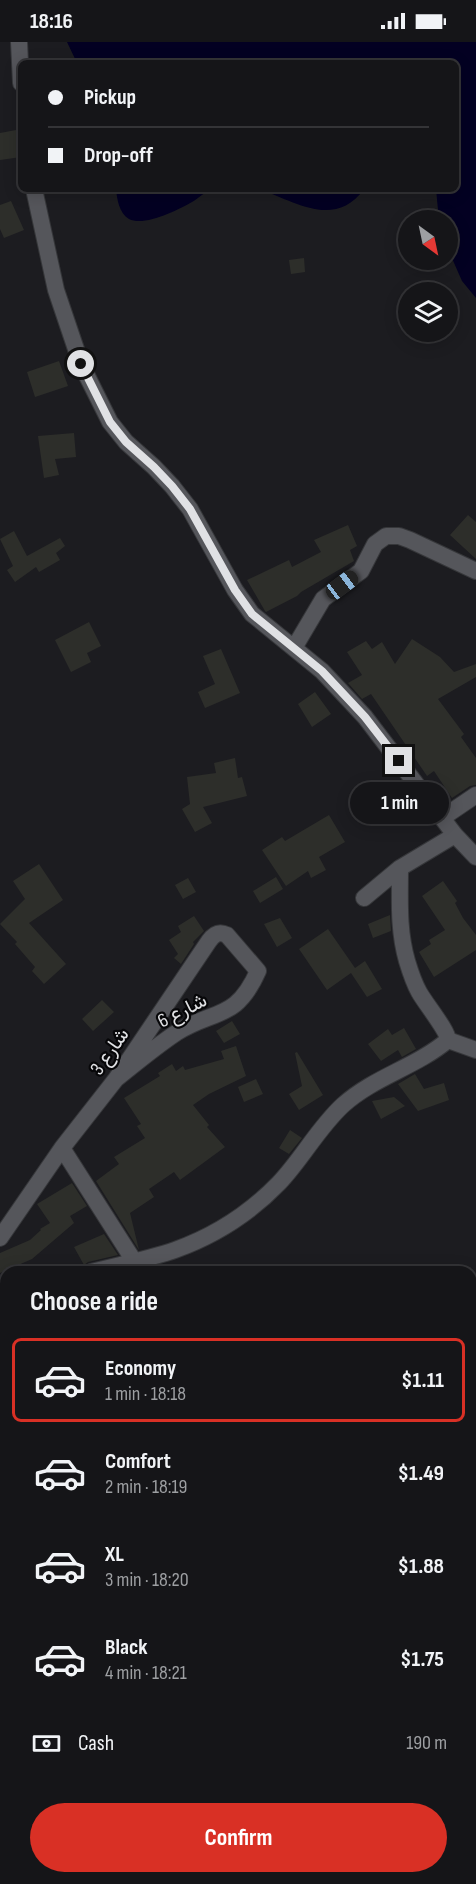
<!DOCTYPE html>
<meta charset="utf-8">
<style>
body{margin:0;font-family:"Sofia Sans Condensed",Vazirmatn,sans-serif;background:#222225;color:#f1f3f6;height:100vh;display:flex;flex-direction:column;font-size:22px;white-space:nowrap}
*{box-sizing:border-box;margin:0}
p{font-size:20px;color:#9d9fa2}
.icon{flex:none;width:33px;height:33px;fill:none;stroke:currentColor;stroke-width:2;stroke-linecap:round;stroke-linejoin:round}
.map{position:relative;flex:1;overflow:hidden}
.drawer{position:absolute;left:0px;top:1224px;width:477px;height:618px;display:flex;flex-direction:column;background:#151518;border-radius:18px 18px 0 0;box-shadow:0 3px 15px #0003,0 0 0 2px #343437}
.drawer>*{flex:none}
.top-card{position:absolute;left:18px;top:18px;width:441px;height:132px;border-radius:9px;box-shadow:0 3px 15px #0003,0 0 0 2px #343437;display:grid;align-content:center;height:132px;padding:0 30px;background:#151518}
.needle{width:39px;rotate:147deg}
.fabs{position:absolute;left:398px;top:168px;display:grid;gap:12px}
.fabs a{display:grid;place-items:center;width:60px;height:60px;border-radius:50%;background:#151518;box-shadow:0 3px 15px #0003,0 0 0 2px #343437;font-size:30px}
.end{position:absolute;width:27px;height:27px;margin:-14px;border:8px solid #e0e1e4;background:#111;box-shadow:0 0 0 3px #111}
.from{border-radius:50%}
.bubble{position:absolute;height:42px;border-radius:21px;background:#151518;box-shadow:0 3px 15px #0003,0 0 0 2px #343437;font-size:20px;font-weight:700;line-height:42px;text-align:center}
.car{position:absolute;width:18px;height:36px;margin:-18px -9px;border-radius:8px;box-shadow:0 0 4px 2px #0007;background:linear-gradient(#222 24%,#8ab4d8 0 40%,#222 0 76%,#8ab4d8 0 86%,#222 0)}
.top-card b{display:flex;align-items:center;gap:21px;height:57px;font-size:22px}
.top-card b+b{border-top:2px solid #343437}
.top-card i{width:15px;height:15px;background:#f1f3f6}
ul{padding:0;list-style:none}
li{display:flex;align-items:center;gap:18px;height:84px;margin:0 12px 9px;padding:0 18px;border:3px solid transparent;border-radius:9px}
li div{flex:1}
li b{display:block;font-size:22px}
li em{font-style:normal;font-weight:700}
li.active{border-color:#d93025}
li>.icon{width:54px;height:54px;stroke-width:1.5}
h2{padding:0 30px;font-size:27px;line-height:72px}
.pay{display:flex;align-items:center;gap:15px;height:66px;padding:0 30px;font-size:22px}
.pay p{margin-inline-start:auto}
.cta{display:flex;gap:12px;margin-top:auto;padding:12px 30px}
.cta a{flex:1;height:69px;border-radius:36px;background:#d93025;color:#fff;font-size:24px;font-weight:700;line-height:69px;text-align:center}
.status{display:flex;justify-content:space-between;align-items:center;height:42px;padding:0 30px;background:#151518;direction:ltr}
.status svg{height:16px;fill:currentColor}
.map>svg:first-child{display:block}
.water{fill:#030022}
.building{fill:#2d2e2a}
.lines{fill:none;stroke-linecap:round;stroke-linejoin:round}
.minor-casing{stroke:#36373a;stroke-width:18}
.minor{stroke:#55565b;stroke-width:16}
.route{stroke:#e0e1e4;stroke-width:8}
.labels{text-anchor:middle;stroke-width:4.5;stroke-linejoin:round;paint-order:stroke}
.street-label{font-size:20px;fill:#e0e1e4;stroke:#070709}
</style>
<div class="status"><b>18:16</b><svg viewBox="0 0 49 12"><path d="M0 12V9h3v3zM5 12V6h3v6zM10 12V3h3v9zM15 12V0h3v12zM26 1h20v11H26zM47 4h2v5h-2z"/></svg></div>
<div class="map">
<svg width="476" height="1842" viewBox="0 0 476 1842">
<rect width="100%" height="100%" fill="#1c1c20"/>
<path class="water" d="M67 0H476V256L462 239 447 205V178H439L436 147H456V21H77Z
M116 147H212C204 150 199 156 192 160 178 168 144 185 129 177 119 171 117 157 116 147Z
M260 147H364C335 187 295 160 260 147Z"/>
<path class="building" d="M16 88 21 115 0 118V91Z
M11 159 24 188 4 196 0 187V163Z
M304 216 305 230 291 232 289 218Z
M59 319 68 344 35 355 27 330Z
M74 391 76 415 55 417 59 433 44 436 38 394Z
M468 473 476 480V517L450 493Z
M348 483 357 504 350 508 354 519 301 550 297 554 266 570 265 569 247 538 289 518 292 525 321 510 314 498Z
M14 489 27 514 60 496 65 504 56 511 60 518 39 530 36 525 15 540 7 528 13 524 0 497Z
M89 580 101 604 87 611 91 620 71 630 55 598Z
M412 597 440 615 454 630 476 622V635L438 657 464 692 461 695 476 716V743L470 744 452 756 434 729 427 734 371 652 362 657 348 641 362 633 347 610 366 599 372 607 382 600 395 622Z
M221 607 240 651 205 666 198 650 215 642 203 614Z
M315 650 331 672 312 685 298 662Z
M235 716 238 736 242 735 247 754 203 765 212 781 195 790 182 767 190 762 187 735 216 731 214 721Z
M370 748 377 760 364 768 357 755Z
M406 756 415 775 395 784 386 765Z
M329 773 345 800 319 815 326 828 311 836 308 829 286 844 262 808 282 795 285 799Z
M39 822 63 858 29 881 66 922 44 942 32 929 35 925 15 902 17 900 0 882 25 857 13 839Z
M276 835 283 847 260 861 253 849Z
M188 836 196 850 183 857 175 843Z
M443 839 457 859 455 861 463 876 476 893V908L434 935 419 910 431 902 429 898 445 888 422 854Z
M390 873 391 889 373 896 368 882Z
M194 874 204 889 193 900 194 902 181 922 174 916 178 912 169 898 181 890 178 884Z
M280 876 292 896 277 905 264 882Z
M328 887 355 926 365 919 382 947 367 955 351 931 327 948 299 907Z
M102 958 114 970 93 989 82 977Z
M232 979 240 992 224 1001 216 989Z
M404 986 416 1007 402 1015 398 1008 381 1019 368 1002 388 987 392 993Z
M236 1004 246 1034 209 1052 193 1063 209 1083 207 1085 225 1105 180 1138 174 1130 149 1147 154 1155 130 1171 139 1208 96 1139 119 1122 114 1115 145 1096 137 1084 141 1082 124 1056 160 1034 158 1031 172 1022 176 1029 183 1024 185 1028 224 1017 221 1009Z
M297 1010 323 1053 299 1068 289 1052 302 1044 295 1011Z
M415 1032 424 1047 444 1041 449 1058 418 1069 398 1042Z
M256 1037 263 1052 244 1060 238 1045Z
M394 1055 405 1064 381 1077 372 1059Z
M290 1088 302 1096 289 1112 279 1106Z
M72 1141 87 1164 70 1174 74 1181 32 1217 0 1231V1211L30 1198 41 1188 40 1187 50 1181 37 1162Z
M104 1192 118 1213 88 1220 84 1223 74 1205Z"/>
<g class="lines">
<defs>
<path id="minor" d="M19 0 21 41
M34 147 56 248 81 322 110 380 126 400 154 425 172 444 190 467 235 548 252 572 322 629 365 675 455 793 476 815
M294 606 323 557 361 529 375 502 386 494H399L410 498 476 529
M442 776 476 753
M400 826C400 858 398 888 407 919 410 929 414 941 419 950 425 961 448 989 448 998
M364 856 400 826 455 793
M448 998 476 1008
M62 1106 134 1219
M0 1196 62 1106 116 1037 209 899C214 892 219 889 227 893L258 929C236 979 214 967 176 991 155 1005 136 1021 116 1037
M91 1230C119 1223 149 1217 175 1208 214 1194 250 1171 279 1141 302 1117 318 1086 343 1063 374 1035 416 1025 448 998
M0 1254 6 1252
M0 1500 6 1516
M124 1836 126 1842"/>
</defs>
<use href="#minor" class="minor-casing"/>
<use href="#minor" class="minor"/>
</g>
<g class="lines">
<path class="route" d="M81 322 110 380 126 400 154 425 172 444 190 467 235 548 252 572 322 629 365 675 399 719"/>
</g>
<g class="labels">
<g class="street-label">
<text transform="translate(182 968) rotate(-27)" y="7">شارع 6</text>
<text transform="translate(109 1009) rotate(-55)" y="7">شارع 3</text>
</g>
</g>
</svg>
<div class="fabs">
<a><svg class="needle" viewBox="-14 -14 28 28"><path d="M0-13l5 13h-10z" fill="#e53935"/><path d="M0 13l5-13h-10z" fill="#9d9fa2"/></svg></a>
<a><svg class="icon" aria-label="layers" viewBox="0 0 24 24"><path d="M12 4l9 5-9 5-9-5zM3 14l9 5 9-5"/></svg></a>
</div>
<i class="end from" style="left:81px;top:322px"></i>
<i class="end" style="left:399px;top:719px"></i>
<div class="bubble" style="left:350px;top:740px;width:99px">1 min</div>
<i class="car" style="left:342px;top:543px;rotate:53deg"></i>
<div class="top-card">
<b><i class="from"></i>Pickup</b>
<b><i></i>Drop-off</b>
</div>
<section class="drawer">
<h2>Choose a ride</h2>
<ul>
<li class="active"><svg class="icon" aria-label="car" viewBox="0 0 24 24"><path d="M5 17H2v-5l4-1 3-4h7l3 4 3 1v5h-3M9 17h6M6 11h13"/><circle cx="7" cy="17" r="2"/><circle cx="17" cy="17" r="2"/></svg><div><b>Economy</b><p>1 min · 18:18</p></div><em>$1.11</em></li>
<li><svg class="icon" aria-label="car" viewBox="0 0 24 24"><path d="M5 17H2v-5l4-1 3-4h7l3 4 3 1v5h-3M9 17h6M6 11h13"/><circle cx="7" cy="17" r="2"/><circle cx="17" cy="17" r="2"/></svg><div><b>Comfort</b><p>2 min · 18:19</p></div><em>$1.49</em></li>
<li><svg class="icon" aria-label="car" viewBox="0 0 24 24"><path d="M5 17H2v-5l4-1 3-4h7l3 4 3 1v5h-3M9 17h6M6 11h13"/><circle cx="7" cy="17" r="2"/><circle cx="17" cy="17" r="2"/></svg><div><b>XL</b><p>3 min · 18:20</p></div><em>$1.88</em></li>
<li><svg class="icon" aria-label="car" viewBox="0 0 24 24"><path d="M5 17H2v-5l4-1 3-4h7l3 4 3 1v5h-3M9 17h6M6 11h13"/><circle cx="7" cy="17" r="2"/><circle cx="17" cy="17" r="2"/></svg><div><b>Black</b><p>4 min · 18:21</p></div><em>$1.75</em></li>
</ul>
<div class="pay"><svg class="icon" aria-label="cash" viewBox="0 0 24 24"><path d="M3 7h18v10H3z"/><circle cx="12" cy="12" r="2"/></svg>Cash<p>190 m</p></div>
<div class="cta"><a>Confirm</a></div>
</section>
</div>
